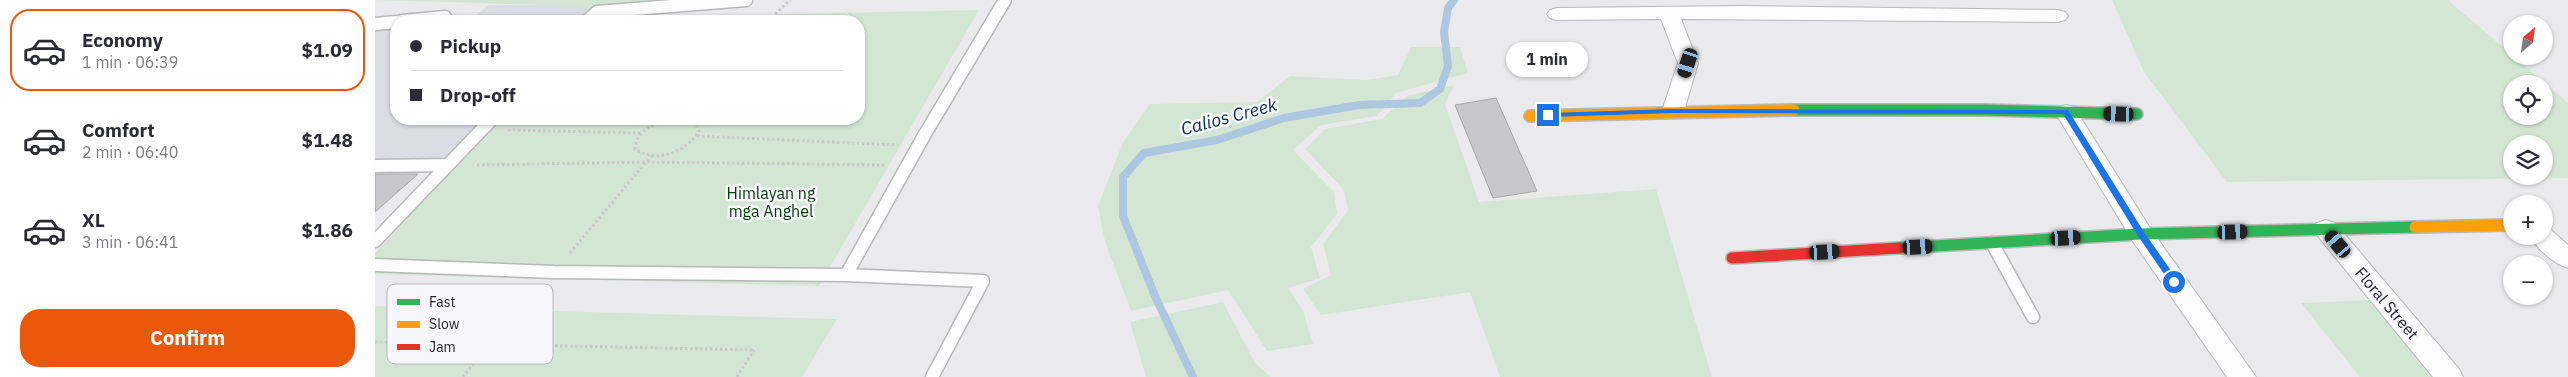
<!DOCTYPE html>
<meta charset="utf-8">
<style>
body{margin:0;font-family:"IBM Plex Sans",sans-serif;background:#f7f7f7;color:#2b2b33;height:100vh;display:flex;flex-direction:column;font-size:19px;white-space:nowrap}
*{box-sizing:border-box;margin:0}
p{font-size:16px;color:#7c7c81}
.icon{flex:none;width:28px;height:28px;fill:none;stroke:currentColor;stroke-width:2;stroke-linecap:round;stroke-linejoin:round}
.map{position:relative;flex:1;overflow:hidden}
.panel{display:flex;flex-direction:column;background:#fff;width:375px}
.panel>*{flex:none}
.guide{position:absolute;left:15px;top:15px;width:475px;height:110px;border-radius:20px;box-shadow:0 1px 4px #0004;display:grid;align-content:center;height:110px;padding:0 20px;background:#fff}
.needle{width:32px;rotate:29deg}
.tools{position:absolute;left:2128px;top:15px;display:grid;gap:10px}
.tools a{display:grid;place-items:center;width:50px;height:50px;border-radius:50%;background:#fff;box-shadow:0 1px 4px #0004;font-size:25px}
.end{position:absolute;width:22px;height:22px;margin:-11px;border:6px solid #1a73e8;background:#fff;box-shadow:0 0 0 2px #fff}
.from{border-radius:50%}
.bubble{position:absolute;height:35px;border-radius:18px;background:#fff;box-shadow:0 1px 4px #0004;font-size:16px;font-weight:800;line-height:35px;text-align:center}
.car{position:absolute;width:15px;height:30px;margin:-15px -8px;border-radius:6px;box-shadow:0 0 4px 1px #0007;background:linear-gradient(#222 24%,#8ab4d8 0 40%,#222 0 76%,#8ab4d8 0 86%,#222 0)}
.guide b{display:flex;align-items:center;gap:18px;height:48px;font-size:19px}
.guide b+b{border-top:1px solid #e1e1e2}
.guide i{width:12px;height:12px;background:#2b2b33}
ul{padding:9px 0 0;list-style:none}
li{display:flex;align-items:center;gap:15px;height:82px;margin:0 10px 8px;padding:0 10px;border:2px solid transparent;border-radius:20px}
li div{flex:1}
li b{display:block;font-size:19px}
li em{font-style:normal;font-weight:800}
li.active{border-color:#ea580c}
li>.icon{width:45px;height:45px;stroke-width:1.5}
.cta{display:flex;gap:10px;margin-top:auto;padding:10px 20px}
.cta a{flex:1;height:58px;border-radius:20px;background:#ea580c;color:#fff;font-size:20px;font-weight:800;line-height:58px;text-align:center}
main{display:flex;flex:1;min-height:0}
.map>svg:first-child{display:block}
.built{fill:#dbdce4}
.green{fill:#d3e6d3;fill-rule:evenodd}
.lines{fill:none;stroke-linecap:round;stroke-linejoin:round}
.stream{stroke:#adc7e0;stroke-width:8}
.building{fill:#c8c8ca;stroke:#a7a7a9}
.lane-casing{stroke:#b8b8ba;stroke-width:15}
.street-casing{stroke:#b8b8ba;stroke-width:2}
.fast-casing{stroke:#b8b8ba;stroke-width:14}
.slow-casing{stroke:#b8b8ba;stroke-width:14}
.jam-casing{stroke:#b8b8ba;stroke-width:14}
.path{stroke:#c9c9ca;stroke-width:3;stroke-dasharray:2.5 2.5;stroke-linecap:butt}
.lane{stroke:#fcfcfc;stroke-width:12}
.street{fill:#fcfcfc;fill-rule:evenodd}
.fast{stroke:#30b455;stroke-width:11}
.slow{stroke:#ff9f0a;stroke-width:11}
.jam{stroke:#e5322d;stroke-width:11}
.route{fill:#1a73e8}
.labels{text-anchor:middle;stroke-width:5;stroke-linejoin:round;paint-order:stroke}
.park-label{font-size:16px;fill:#033704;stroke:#f6f6fb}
.street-label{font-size:16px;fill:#232325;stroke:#f6f6fb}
.water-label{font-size:18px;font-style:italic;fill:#002c4d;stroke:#f6f6fb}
.key{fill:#f6f6fb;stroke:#b7b7bb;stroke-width:1}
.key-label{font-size:14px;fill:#232325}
</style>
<main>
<section class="panel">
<ul>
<li class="active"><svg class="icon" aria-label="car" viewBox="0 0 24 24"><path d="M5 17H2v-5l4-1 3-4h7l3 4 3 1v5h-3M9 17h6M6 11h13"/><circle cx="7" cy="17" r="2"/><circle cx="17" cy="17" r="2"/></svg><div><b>Economy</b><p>1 min · 06:39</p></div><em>$1.09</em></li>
<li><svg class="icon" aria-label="car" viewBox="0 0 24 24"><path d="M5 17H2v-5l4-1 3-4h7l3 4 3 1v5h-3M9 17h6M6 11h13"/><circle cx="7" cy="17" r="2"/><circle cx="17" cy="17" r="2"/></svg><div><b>Comfort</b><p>2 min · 06:40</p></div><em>$1.48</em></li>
<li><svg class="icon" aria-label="car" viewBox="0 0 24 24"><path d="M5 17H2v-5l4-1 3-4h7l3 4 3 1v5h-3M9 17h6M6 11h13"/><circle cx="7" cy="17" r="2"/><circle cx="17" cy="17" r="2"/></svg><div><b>XL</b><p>3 min · 06:41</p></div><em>$1.86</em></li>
</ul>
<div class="cta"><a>Confirm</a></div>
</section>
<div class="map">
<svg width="2193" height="377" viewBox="0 0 2193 377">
<rect width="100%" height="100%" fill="#eaeaed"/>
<path class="built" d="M114 5H226L211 21H27L101 15Z
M21 22V119H118L79 159 0 160V24Z"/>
<path class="green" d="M0 0H275L268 8Z
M1737 0H2073L2193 103V178L1852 182 1769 72ZM2136 84H2169V116H2136ZM2136 144H2169V176H2136Z
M604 10 444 286 0 274V253L126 119H484V21H319L410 14Z
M1036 47H1085L1093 73 1021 93 1002 116 946 125 918 150 959 192 962 214 936 247 945 278 913 288 928 311 938 344 892 351 853 290 756 311 730 242 723 206 748 142 775 104 882 102 915 76 991 80 1023 75Z
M1079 85 1070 104 1104 202 1281 189 1337 377H1125L1095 292 946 315 928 289 956 275 948 244 973 210 969 190 930 149 950 129 1007 119 1032 96Z
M1997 300 2063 377H1985L1926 303Z
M848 302 880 363 896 377H771L755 322Z
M0 306 462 319 427 377H0Z"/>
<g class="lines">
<path class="stream" d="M818 377 780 296 748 216V177L769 153 842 140 909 118 984 105 1045 103 1065 89 1073 66 1069 32 1073 8 1079 0"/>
</g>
<path class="building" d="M1121 98 1143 148 1162 191 1118 198 1080 105Z
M0 174H43L0 212Z"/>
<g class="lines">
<defs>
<path id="lane" d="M27 21 70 17
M212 21 222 12 371 0
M0 24 21 22
M0 166 73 165
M0 241 117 119
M1617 243 1658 317
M0 265 179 272 471 275 550 134 630 0
M471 275 608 281 557 377"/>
<path id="street" d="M1369 6 1683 10 1690 12 1693 16 1690 20 1683 22 1306 19 1323 63 1309 111 1306 116 1298 118 1290 116 1287 111 1303 63 1286 19 1182 20 1175 18 1172 14 1175 10 1182 8Z
M1691 105 1699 107 1775 228 1881 377H1852L1757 240 1680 112 1683 107Z
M1951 220 1960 223 2084 369 2088 377H2058L1942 235 1939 229 1942 223Z
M2169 228 2176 230 2193 245V268C2179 264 2162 249 2155 236H2169Z"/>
<path id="fast" d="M1419 110H1610L1762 114
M1524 248 1766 234 2040 227"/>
<path id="slow" d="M1155 116 1419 110
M2040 227 2136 225"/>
<path id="jam" d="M1357 258 1524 248"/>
</defs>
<use href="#lane" class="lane-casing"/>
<use href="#street" class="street-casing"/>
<use href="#fast" class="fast-casing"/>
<use href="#slow" class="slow-casing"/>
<use href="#jam" class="jam-casing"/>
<path class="path" d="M393 21 415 0
M303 119C284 122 262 127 260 149 282 164 311 152 324 131L320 121 307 119
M133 130 266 133
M322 136 523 145
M102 165 271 162 510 165
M195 253 276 156
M0 342 380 350
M88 377 114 344
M362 377 379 350"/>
<use href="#lane" class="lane"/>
<use href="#street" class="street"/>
<use href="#fast" class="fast"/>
<use href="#slow" class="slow"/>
<use href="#jam" class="jam"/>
</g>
<path class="route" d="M1298 109 1693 110 1769 232 1804 282 1802 284H1796L1763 236 1688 114 1298 113 1173 117 1169 115 1173 113Z"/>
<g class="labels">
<g class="park-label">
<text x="396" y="199">Himlayan ng<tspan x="396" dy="18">mga Anghel</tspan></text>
</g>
<g class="street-label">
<text transform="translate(2012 303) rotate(50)" y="6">Floral Street</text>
</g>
<g class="water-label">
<text transform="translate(854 117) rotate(-15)" y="6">Calios Creek</text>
</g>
</g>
<rect x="12" y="284" width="166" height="80" rx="8" class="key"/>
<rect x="22" y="299" width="23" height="6" fill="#30b455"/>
<rect x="22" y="321" width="23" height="7" fill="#ff9f0a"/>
<rect x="22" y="344" width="23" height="6" fill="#e5322d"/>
<g class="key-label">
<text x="54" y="307">Fast</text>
<text x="54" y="329">Slow</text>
<text x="54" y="352">Jam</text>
</g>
</svg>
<div class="tools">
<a><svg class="needle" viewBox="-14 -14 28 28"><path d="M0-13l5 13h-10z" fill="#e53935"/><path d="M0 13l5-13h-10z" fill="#7c7c81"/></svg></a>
<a><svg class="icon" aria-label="locate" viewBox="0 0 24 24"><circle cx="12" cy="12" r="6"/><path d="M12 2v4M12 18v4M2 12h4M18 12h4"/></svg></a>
<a><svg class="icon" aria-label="layers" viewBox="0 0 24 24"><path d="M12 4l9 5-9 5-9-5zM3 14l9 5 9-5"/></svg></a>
<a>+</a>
<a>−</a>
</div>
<i class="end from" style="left:1799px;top:282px"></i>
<i class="end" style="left:1173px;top:115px"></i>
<div class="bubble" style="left:1131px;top:42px;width:82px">1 min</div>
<i class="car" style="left:1313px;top:63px;rotate:198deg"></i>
<i class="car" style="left:1744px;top:114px;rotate:272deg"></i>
<i class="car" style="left:1858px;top:232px;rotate:88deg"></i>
<i class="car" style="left:1691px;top:238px;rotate:87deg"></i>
<i class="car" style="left:1963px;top:244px;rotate:320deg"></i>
<i class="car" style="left:1543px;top:247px;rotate:87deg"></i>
<i class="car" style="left:1450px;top:252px;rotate:87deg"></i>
<div class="guide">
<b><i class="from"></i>Pickup</b>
<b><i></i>Drop-off</b>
</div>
</div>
</main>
